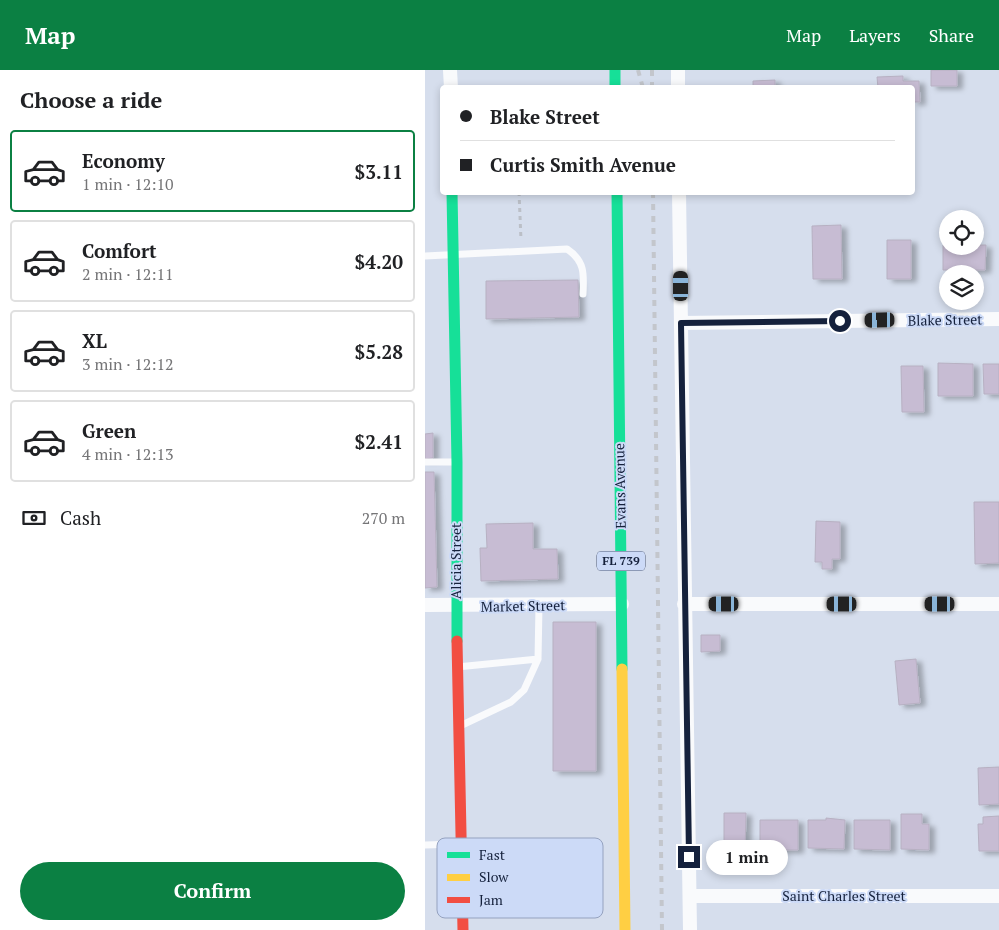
<!DOCTYPE html>
<meta charset="utf-8">
<style>
body{margin:0;font-family:"PT Serif",serif;background:#f2f2f2;color:#202124;height:100vh;display:flex;flex-direction:column;font-size:19px;white-space:nowrap}
*{box-sizing:border-box;margin:0}
p{font-size:16px;color:#757577}
.icon{flex:none;width:28px;height:28px;fill:none;stroke:currentColor;stroke-width:2;stroke-linecap:round;stroke-linejoin:round}
.map{position:relative;flex:1;overflow:hidden}
.sheet{display:flex;flex-direction:column;background:#fff;width:425px}
.sheet>*{flex:none}
.top-card{position:absolute;left:15px;top:15px;width:475px;height:110px;border-radius:5px;box-shadow:0 2px 8px #0003;display:grid;align-content:center;height:110px;padding:0 20px;background:#fff}
.buttons{position:absolute;left:514px;top:140px;display:grid;gap:10px}
.buttons a{display:grid;place-items:center;width:45px;height:45px;border-radius:50%;background:#fff;box-shadow:0 2px 8px #0003;font-size:25px}
.end{position:absolute;width:22px;height:22px;margin:-11px;border:6px solid #15213c;background:#fff;box-shadow:0 0 0 2px #fff}
.from{border-radius:50%}
.bubble{position:absolute;height:35px;border-radius:18px;background:#fff;box-shadow:0 2px 8px #0003;font-size:16px;font-weight:800;line-height:35px;text-align:center}
.car{position:absolute;width:15px;height:30px;margin:-15px -8px;border-radius:6px;box-shadow:0 0 4px 1px #0007;background:linear-gradient(#222 24%,#8ab4d8 0 40%,#222 0 76%,#8ab4d8 0 86%,#222 0)}
.top-card b{display:flex;align-items:center;gap:18px;height:48px;font-size:19px}
.top-card b+b{border-top:1px solid #e0e0e0}
.top-card i{width:12px;height:12px;background:#202124}
ul{padding:0;list-style:none}
li{display:flex;align-items:center;gap:15px;height:82px;margin:0 10px 8px;padding:0 10px;border:2px solid #e0e0e0;border-radius:5px}
li div{flex:1}
li b{display:block;font-size:19px}
li em{font-style:normal;font-weight:800}
li.on{border-color:#0b8043}
li>.icon{width:45px;height:45px;stroke-width:1.5}
h2{padding:0 20px;font-size:22px;line-height:60px}
.pay{display:flex;align-items:center;gap:12px;height:55px;padding:0 20px;font-size:19px}
.pay p{margin-inline-start:auto}
.cta{display:flex;gap:10px;margin-top:auto;padding:10px 20px}
.cta a{flex:1;height:58px;border-radius:30px;background:#0b8043;color:#fff;font-size:20px;font-weight:800;line-height:58px;text-align:center}
header{display:flex;align-items:center;gap:30px;box-sizing:border-box;height:70px;padding:0 25px;background:#0b8043;color:#fff}
header strong{font-size:24px}
nav{display:flex;gap:28px;margin-inline-start:auto;font-size:18px}
main{display:flex;flex:1;min-height:0}
.map>svg:first-child{display:block}
.building{fill:#c7bcd3;stroke:#b7b0c2;filter:url(#shadow)}
.lines{fill:none;stroke-linecap:round;stroke-linejoin:round}
.path{stroke:#bbbfc7;stroke-width:3;stroke-dasharray:4 4;stroke-linecap:butt}
.lane{stroke:#f9fafc;stroke-width:7}
.street{stroke:#f9fafc;stroke-width:14}
.fast{stroke:#16e098;stroke-width:11}
.slow{stroke:#ffcf43;stroke-width:11}
.jam{stroke:#f24e42;stroke-width:11}
.rail{stroke:#c3c6cc;stroke-width:4;stroke-dasharray:6 6;stroke-linecap:butt}
.route{stroke:#15213c;stroke-width:6}
.labels{text-anchor:middle;stroke-width:4;stroke-linejoin:round;paint-order:stroke}
.shield{fill:#ccdaf7;stroke:#4c5874;stroke-width:1}
.shield-label{font-size:12px;font-weight:bold;fill:#15213c}
.street-label{font-size:14px;fill:#15213c;stroke:#ccdaf7}
.key{fill:#ccdaf7;stroke:#95a2bf;stroke-width:1}
.key-label{font-size:14px;fill:#15213c}
</style>
<header>
<strong>Map</strong>
<nav><a>Map</a><a>Layers</a><a>Share</a></nav>
</header>
<main>
<section class="sheet">
<h2>Choose a ride</h2>
<ul>
<li class="on"><svg class="icon" aria-label="car" viewBox="0 0 24 24"><path d="M5 17H2v-5l4-1 3-4h7l3 4 3 1v5h-3M9 17h6M6 11h13"/><circle cx="7" cy="17" r="2"/><circle cx="17" cy="17" r="2"/></svg><div><b>Economy</b><p>1 min · 12:10</p></div><em>$3.11</em></li>
<li><svg class="icon" aria-label="car" viewBox="0 0 24 24"><path d="M5 17H2v-5l4-1 3-4h7l3 4 3 1v5h-3M9 17h6M6 11h13"/><circle cx="7" cy="17" r="2"/><circle cx="17" cy="17" r="2"/></svg><div><b>Comfort</b><p>2 min · 12:11</p></div><em>$4.20</em></li>
<li><svg class="icon" aria-label="car" viewBox="0 0 24 24"><path d="M5 17H2v-5l4-1 3-4h7l3 4 3 1v5h-3M9 17h6M6 11h13"/><circle cx="7" cy="17" r="2"/><circle cx="17" cy="17" r="2"/></svg><div><b>XL</b><p>3 min · 12:12</p></div><em>$5.28</em></li>
<li><svg class="icon" aria-label="car" viewBox="0 0 24 24"><path d="M5 17H2v-5l4-1 3-4h7l3 4 3 1v5h-3M9 17h6M6 11h13"/><circle cx="7" cy="17" r="2"/><circle cx="17" cy="17" r="2"/></svg><div><b>Green</b><p>4 min · 12:13</p></div><em>$2.41</em></li>
</ul>
<div class="pay"><svg class="icon" aria-label="cash" viewBox="0 0 24 24"><path d="M3 7h18v10H3z"/><circle cx="12" cy="12" r="2"/></svg>Cash<p>270 m</p></div>
<div class="cta"><a>Confirm</a></div>
</section>
<div class="map">
<svg width="574" height="860" viewBox="0 0 574 860">
<defs>
<filter id="shadow"><feDropShadow dx="5.5" dy="3" stdDeviation="2.5" flood-color="#0004"/></filter>
</defs>
<rect width="100%" height="100%" fill="#d6deed"/>
<path class="building" d="M506 0H532V16H506Z
M478 6V11H494L495 32H488V18H453L452 7Z
M350 10V18H328V11Z
M416 155 417 209H388L387 156Z
M462 170H486V209H462Z
M518 175H561L560 200H518Z
M153 210 154 247 61 249V211Z
M513 293 548 294V326H513Z
M558 294H574V324H559Z
M476 296H498L499 342H477Z
M8 363V388L0 389V364Z
M0 402H9L12 517 0 518Z
M549 432H574V493L550 494Z
M391 451 415 452V489H407V499H397V492H390Z
M108 453V479H132L133 509 56 511 55 478H62L61 454Z
M128 552H171V701H128Z
M276 565H295V581L276 582Z
M491 589 495 633 474 635 470 591Z
M574 697V734L554 735 553 698Z
M299 743H321L320 781H299Z
M476 744H497V754H504V780L476 779Z
M574 746V781H554L553 754H558V747Z
M401 748 420 750 419 779 383 778V750H401Z
M335 750H373V780H335Z
M429 750H465V780L429 779Z"/>
<g class="lines">
<path class="path" d="M94 122 96 170"/>
<path class="lane" d="M0 186 142 179C160 191 159 204 158 224
M0 392H32
M32 597 113 589 114 536
M35 656 86 632 99 620 113 589
M0 775 35 774"/>
<path class="street" d="M25 0 26 18
M253 0V18
M254 122 265 860
M256 253 574 249
M259 534H574
M0 535 197 534
M265 826H574"/>
<path class="fast" d="M190 0V18
M27 122 32 392V571
M192 122 197 599"/>
<path class="slow" d="M197 599 200 860"/>
<path class="jam" d="M32 571 38 860"/>
<path class="rail" d="M213 0 218 18
M227 0V18
M228 122 237 860"/>
</g>
<g class="lines">
<path class="route" d="M264 787 256 253 415 251"/>
</g>
<g class="labels">
<rect class="shield" x="172" y="481.5" width="48" height="19" rx="4"/>
<g class="shield-label">
<text x="196" y="495">FL 739</text>
</g>
<g class="street-label">
<text transform="translate(520 250) rotate(-1)" y="5">Blake Street</text>
<text transform="translate(195 416) rotate(-91)" y="5">Evans Avenue</text>
<text transform="translate(31 491) rotate(-90)" y="5">Alicia Street</text>
<text transform="translate(98 536) rotate(-1)" y="5">Market Street</text>
<text x="419" y="831">Saint Charles Street</text>
</g>
</g>
<rect x="12" y="768" width="166" height="80" rx="8" class="key"/>
<rect x="22" y="782" width="23" height="6" fill="#16e098"/>
<rect x="22" y="804" width="23" height="7" fill="#ffcf43"/>
<rect x="22" y="827" width="23" height="6" fill="#f24e42"/>
<g class="key-label">
<text x="54" y="790">Fast</text>
<text x="54" y="812">Slow</text>
<text x="54" y="835">Jam</text>
</g>
</svg>
<div class="buttons">
<a><svg class="icon" aria-label="locate" viewBox="0 0 24 24"><circle cx="12" cy="12" r="6"/><path d="M12 2v4M12 18v4M2 12h4M18 12h4"/></svg></a>
<a><svg class="icon" aria-label="layers" viewBox="0 0 24 24"><path d="M12 4l9 5-9 5-9-5zM3 14l9 5 9-5"/></svg></a>
</div>
<i class="end from" style="left:415px;top:251px"></i>
<i class="end" style="left:264px;top:787px"></i>
<div class="bubble" style="left:281px;top:770px;width:82px">1 min</div>
<i class="car" style="left:256px;top:216px;rotate:0deg"></i>
<i class="car" style="left:455px;top:250px;rotate:269deg"></i>
<i class="car" style="left:299px;top:534px;rotate:270deg"></i>
<i class="car" style="left:417px;top:534px;rotate:270deg"></i>
<i class="car" style="left:515px;top:534px;rotate:270deg"></i>
<div class="top-card">
<b><i class="from"></i>Blake Street</b>
<b><i></i>Curtis Smith Avenue</b>
</div>
</div>
</main>
